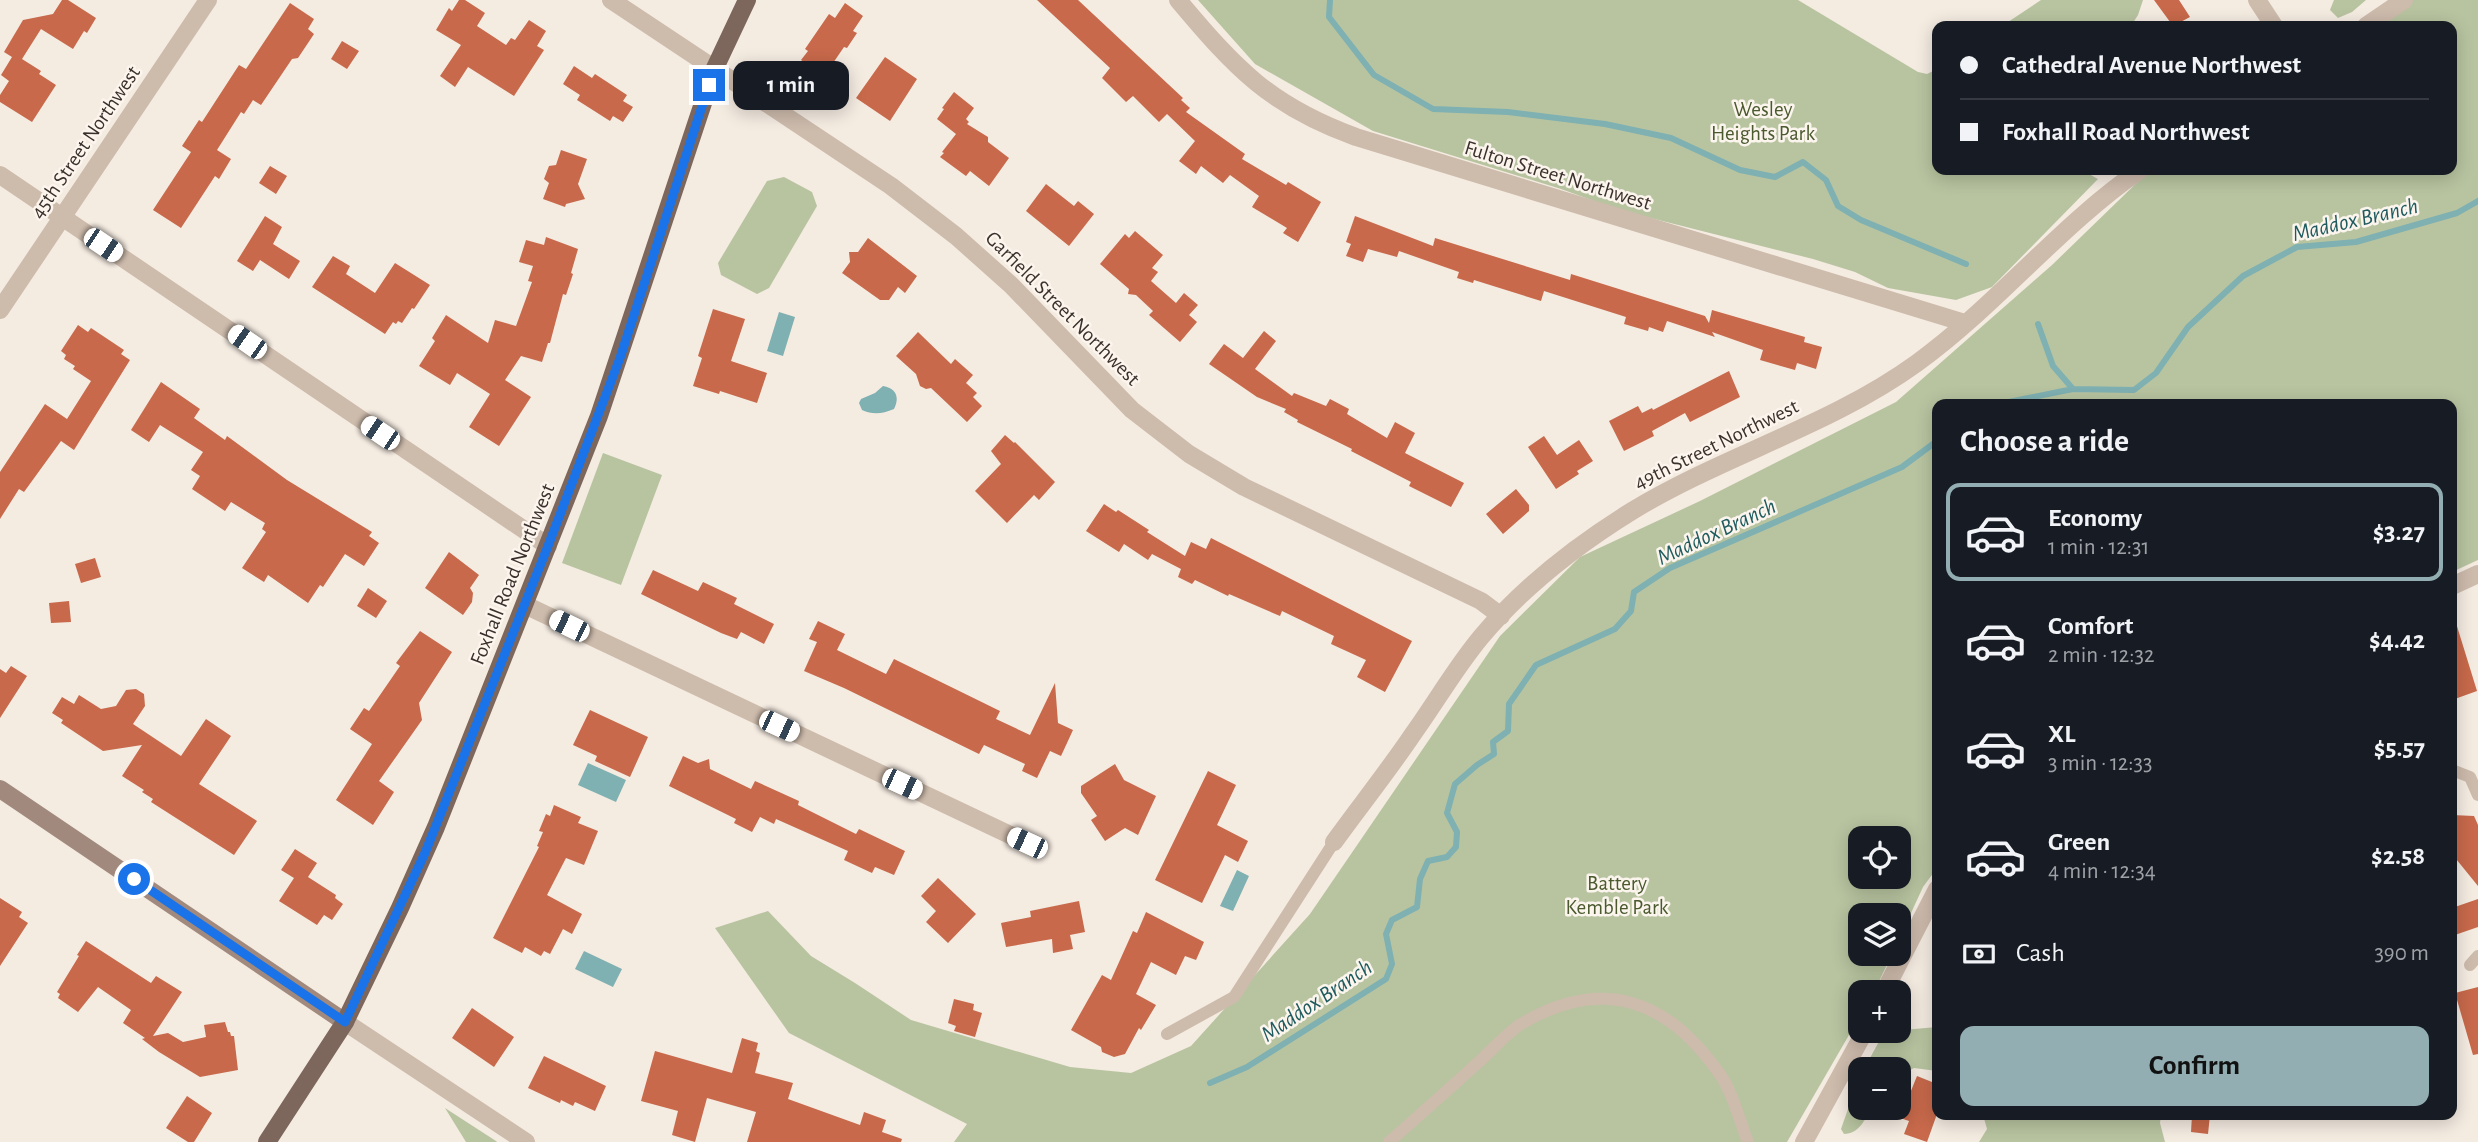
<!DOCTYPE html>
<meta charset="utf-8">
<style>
body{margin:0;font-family:"Alegreya Sans",sans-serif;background:#20242c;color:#f1f3f6;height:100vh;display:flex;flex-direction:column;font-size:26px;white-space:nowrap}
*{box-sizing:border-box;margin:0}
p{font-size:23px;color:#9ea1a6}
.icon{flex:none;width:38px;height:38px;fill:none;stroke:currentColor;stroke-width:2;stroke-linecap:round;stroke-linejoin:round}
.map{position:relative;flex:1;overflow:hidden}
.drawer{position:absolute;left:1932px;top:399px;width:525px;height:721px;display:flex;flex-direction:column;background:#171b24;border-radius:14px;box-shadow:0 4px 18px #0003}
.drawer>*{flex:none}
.hud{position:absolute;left:1932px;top:21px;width:525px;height:154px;border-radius:14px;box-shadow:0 4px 18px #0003;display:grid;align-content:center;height:154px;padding:0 28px;background:#171b24}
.controls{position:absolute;left:1848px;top:826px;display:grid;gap:14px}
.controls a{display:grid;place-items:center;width:63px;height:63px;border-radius:14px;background:#171b24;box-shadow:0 4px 18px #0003;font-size:35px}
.end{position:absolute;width:32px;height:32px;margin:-16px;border:9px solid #1a73e8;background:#fff;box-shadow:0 0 0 4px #fff}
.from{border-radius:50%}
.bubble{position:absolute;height:49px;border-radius:14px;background:#171b24;box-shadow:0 4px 18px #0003;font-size:23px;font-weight:600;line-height:49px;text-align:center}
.car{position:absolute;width:21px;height:42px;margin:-21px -10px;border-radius:9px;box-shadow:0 0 5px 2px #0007;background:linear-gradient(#fff 24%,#345 0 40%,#fff 0 76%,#345 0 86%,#fff 0)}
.hud b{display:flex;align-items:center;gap:24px;height:66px;font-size:26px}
.hud b+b{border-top:2px solid #363941}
.hud i{width:18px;height:18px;background:#f1f3f6}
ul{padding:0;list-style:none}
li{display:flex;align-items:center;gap:21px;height:98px;margin:0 14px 10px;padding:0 14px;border:4px solid transparent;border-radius:14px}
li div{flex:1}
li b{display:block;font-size:26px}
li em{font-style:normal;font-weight:600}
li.active{border-color:#92aeb2}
li>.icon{width:63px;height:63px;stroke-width:1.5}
h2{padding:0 28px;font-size:32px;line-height:84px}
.pay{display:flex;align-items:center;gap:18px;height:77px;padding:0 28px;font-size:26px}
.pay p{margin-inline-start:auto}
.cta{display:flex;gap:14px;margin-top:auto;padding:14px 28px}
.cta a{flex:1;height:80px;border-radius:14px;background:#92aeb2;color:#111;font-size:28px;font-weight:600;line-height:80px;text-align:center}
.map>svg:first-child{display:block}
.green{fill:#b8c4a0;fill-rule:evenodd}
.water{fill:#7fb0b2}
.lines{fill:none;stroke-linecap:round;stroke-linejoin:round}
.stream{stroke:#7fb0b2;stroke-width:6}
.building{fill:#c8694b}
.lane{stroke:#cdbbac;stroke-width:12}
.street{stroke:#cdbbac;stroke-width:18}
.secondary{stroke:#a18a7d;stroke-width:18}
.primary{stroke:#7d675c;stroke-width:18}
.route{stroke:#1a73e8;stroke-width:9}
.labels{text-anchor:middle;stroke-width:5;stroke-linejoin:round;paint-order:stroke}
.park-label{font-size:21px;fill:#4a5a2e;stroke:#fbf5ee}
.street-label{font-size:21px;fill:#3b302b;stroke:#fbf5ee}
.water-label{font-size:23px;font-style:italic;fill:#1f5a5e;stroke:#fbf5ee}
</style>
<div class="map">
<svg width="2478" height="1142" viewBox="0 0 2478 1142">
<rect width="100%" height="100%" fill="#f4ebe1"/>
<path class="green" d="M1198 0H1798L1918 72 1927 74 1937 69V170H2082L2098 179 1992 287 1956 300 1888 288 1855 272 1813 259 1619 210 1561 189 1373 131 1255 64Z
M2041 0H2143L2138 15 2131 26H2002Z
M2334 0H2366L2352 12 2338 18 2330 10Z
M2411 0H2478V560L2452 572V404H1937V868L1923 887 1899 939V915H1860V954H1892L1874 992H1860V1016L1787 1142H954L967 1124 789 1033 715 928 768 911 811 956 855 983 911 1020 1070 1067 1131 1073 1191 1046 1310 914 1500 636 1580 557 1700 501 1896 402 2052 265 2150 170H2452V26H2379ZM1860 838H1899V877H1860Z
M784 177 812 192 817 206 769 288 757 294 721 275 718 263 767 181Z
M603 453 662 475 621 585 562 563Z
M1937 1027V1071L1914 1068 1899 1076V1069H1864L1882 1036 1891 1031Z
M1860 1075V1108H1872C1865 1119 1859 1134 1844 1134L1841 1129Z
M445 1108 496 1141 497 1142H466Z
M1983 1115H2161L2160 1123 2165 1142H1979L1987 1129Z"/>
<path class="water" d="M779 312 795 317 783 356 767 351Z
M883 386C896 388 900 397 894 409 882 414 873 415 862 410L859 403 861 399 875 393Z
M588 763 626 780 616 802 578 785Z
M1237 870 1249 876 1233 911 1220 906Z
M584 951 622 969 613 987 575 969Z"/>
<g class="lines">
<path class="stream" d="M1330 0 1329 17 1374 75 1433 109 1508 112 1605 124 1671 138 1740 170 1775 177 1803 162 1826 180 1838 206 1861 220 1966 264
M2038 324 2053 366 2073 389
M1999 404 2073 389 2134 390 2156 373 2188 327 2243 276 2297 247 2356 242 2457 213 2478 201
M1210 1083 1247 1067 1386 979 1392 964 1386 934 1392 920 1417 907 1420 879 1428 861 1447 857 1456 847 1457 832 1447 813 1455 784 1477 765 1494 754 1493 742 1508 731 1509 704 1536 665 1615 629 1631 611 1634 592 1670 568 1902 467 1937 441"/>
</g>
<path class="building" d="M62 0H68L96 18 87 33 84 31 73 49 41 29 22 59 41 71 39 74 56 85 32 122 0 102V95L9 81 1 75 12 57 4 52 23 20 53 14Z
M459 0H465L485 13 477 26 506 45 511 38 515 40 529 20 546 31 537 46 544 50 514 96 468 67 455 87 440 76 461 45 436 30 449 8 452 11Z
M1037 0H1078L1183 98 1181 100 1190 108 1186 112 1245 154 1242 159 1286 185 1288 182 1321 202 1298 242 1283 233 1287 228 1252 207 1259 196 1230 175 1223 183 1201 166 1196 174 1179 161 1195 141 1167 114 1159 122 1133 96 1126 102 1102 78 1110 68Z
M2154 0H2179L2190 17 2173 26Z
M290 3 314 19 308 29 314 34 298 58 292 59 261 105 253 100 244 114 241 112 217 150 231 159 219 179 215 176 181 228 153 210 191 152 182 146 199 120 202 122 239 65 246 69Z
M845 3 863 16 853 31 857 33 847 48 844 47 831 66 826 64 820 73 801 60 808 51 805 49 829 14 835 18Z
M342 41 359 51 347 69 331 59Z
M885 57 917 79 890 121 856 98Z
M574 66 592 78 595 74 627 95 623 101 633 107 623 122 613 116 610 121 577 100 580 95 563 84Z
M954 92 974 108 966 119 969 122 967 124 988 137V142L1009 158 989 186 970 171 966 176 940 157 944 153 942 152 956 134 937 119 944 109 942 108Z
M561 150 587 159 578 184 585 199 566 204 565 207 543 199 549 183 544 179 549 166 556 165Z
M270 166 287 176 276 194 259 183Z
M1046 184 1074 206 1078 201 1094 214 1069 246 1026 211Z
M265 216 282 227 273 244 300 261 289 279 260 260 253 271 237 261Z
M1355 216 1433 246 1435 238 1570 280 1571 274 1705 316 1709 323 1712 310 1805 337 1804 342 1822 347 1816 369 1797 363 1795 370 1760 360 1763 350 1712 332 1715 337 1667 321 1663 332 1649 327 1648 331 1624 324 1626 317 1544 291 1541 301 1474 280 1473 283 1457 278 1459 272 1399 251 1397 257 1368 249 1363 262 1346 256 1351 244 1346 242Z
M1135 231 1163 255 1152 268 1158 272 1151 281 1176 303 1184 293 1198 305 1189 315 1197 322 1180 342 1149 315 1153 311 1136 295 1128 294 1129 289 1100 264 1125 234 1129 238Z
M546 237 578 249 571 273 573 274 566 295 563 294 550 343H548L542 362 521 356 505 380 531 397 499 446 469 427 490 394 457 373 450 385 419 366 435 341 432 338 446 315 488 343 495 320 516 326 532 282 528 281 533 266 519 262 526 240 544 245Z
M868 238 917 276 905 293 898 287 889 300H880L842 273 850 262 849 252H858Z
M333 256 350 266 346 274 375 293 395 263 430 285 414 309 412 308 402 323 398 321 396 324 393 322 385 334 312 287Z
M713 309 745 319 731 361 767 373 757 403 720 391 719 394 693 386 702 358 698 356Z
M78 325 88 332 91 328 124 350 121 354 130 360 74 450 61 441 24 492 19 489 0 519V472L45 404 67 419 91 381 73 369 75 366 64 359 66 355 61 351Z
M1264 331 1276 341 1255 369 1292 396 1294 393 1326 406 1330 399 1349 409 1347 414 1387 438 1395 422 1415 433 1405 453 1464 483 1451 507 1409 486 1411 482 1351 451 1352 449 1297 422 1298 420 1284 412 1286 409 1257 397 1209 364 1224 344 1243 358Z
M918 332 951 364 955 359 973 375 966 383 977 393 973 397 982 406 967 422 931 388 926 389 920 386 916 374 896 356Z
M1729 371 1740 397 1690 422 1685 413 1652 431 1654 436 1624 451 1609 421 1638 406 1642 413 1652 408 1653 410Z
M161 382 200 409 194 418 225 440 227 436 287 480 372 532 369 536 379 543 364 566 345 554 323 587 320 585 308 603 268 575 264 582 242 568 266 532 262 529 265 523 231 502 225 511 192 489 200 476 191 470 203 452 160 425 149 442 131 430Z
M1005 435 1014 443 1015 442 1055 482 1039 500 1034 495 1007 523 975 491 1001 464 991 451Z
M1544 436 1557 455 1579 440 1593 461 1577 471 1579 474 1556 489 1528 447Z
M1516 489 1529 505V511L1503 534 1486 514Z
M1104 504 1116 512 1118 510 1149 530 1147 532 1185 556 1191 542 1206 549 1211 538 1412 641 1385 692 1357 677 1366 660 1331 644 1334 636 1282 611 1280 616 1229 594 1228 596 1195 580 1192 584 1178 577 1181 569 1152 554 1148 560 1124 544 1119 552 1086 531Z
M449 552 479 575 470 588 473 593 472 602 463 615 425 588Z
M95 558 101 577 81 583 75 564Z
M653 570 698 591 703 582 737 598 734 604 774 624 764 644 741 632 737 639 721 633 641 594Z
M368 588 387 601 376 618 357 606Z
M69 601 71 622 51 623 49 603Z
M818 621 845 634 837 650 886 674 894 659 1000 711 996 719 1030 735 1055 683 1058 723 1073 730 1061 756 1050 751 1037 778 1022 771 1025 764 984 745 979 754 844 688 804 671 817 642 809 639Z
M2452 623H2456L2477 691 2452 700Z
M420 631 452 652 419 703 422 720 379 781 394 792 373 825 336 800 372 744 350 729 364 708 369 711 400 666 396 663Z
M11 666 27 676 0 718V669L6 673Z
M136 689 144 694 145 706 133 724 181 756 206 719 231 736 199 784 257 821 234 855 151 802 153 799 142 792 144 790 122 776 142 745 103 751 61 723 63 720 52 713 62 697 74 704 79 695 101 709 116 706 126 690Z
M590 710 648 737 630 777 595 761 597 756 573 745Z
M683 756 698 763 709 759 710 769 751 789 755 781 799 801 798 805 856 834 859 829 905 851 894 875 875 867 872 873 844 860 848 851 776 819 774 824 760 817 752 832 734 823 736 819 669 786Z
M1115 764 1124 780 1156 796 1138 835 1125 828 1105 841 1091 820 1097 816 1081 793V786Z
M1208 771 1236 785 1217 825 1248 841 1238 862 1225 855 1202 903 1155 880Z
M554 805 581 817 578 823 598 831 584 865 566 858 547 895 582 914 572 934 563 929 550 954 544 951 541 956 525 947 522 953 493 938 539 847 537 846 543 832 539 831 546 814 550 816Z
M2452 815 2474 816 2478 825V886L2452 854Z
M295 849 317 863 308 877 336 895 335 898 343 904 332 920 324 915 317 925 279 901 294 878 281 870Z
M938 878 976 914 948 943 926 922 936 911 921 896Z
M0 898 22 912 19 917 28 923 0 966Z
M2478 899V927L2452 936V908Z
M1079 901 1085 932 1070 935 1073 949 1053 953 1052 939 1006 947 1001 923 1031 917 1030 911Z
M1146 912 1204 942 1196 960 1185 956 1176 975 1151 962 1136 994 1156 1005 1141 1030 1139 1028 1125 1054 1114 1057 1102 1052 1101 1047 1071 1030 1102 975 1111 980 1133 931 1137 933Z
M86 941 151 983 156 976 182 992 153 1036 168 1033 183 1042 206 1037 204 1025 225 1022 228 1032H230L231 1036H234L238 1070 200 1077 159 1052 142 1039 145 1038 123 1023 131 1010 98 987 78 1012 58 998 60 994 57 992 79 956 77 955Z
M2478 987V1054L2473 1055 2455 993Z
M954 999 974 1004 973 1010 982 1013 975 1037 954 1031 956 1026 948 1023Z
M472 1008 514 1037 494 1067 452 1038Z
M742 1038 758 1043 756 1051 760 1053 755 1073 793 1083 788 1099 860 1125 864 1112 886 1120 882 1132 902 1139 901 1142H747L756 1112 707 1098 695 1142 672 1135 678 1111 641 1101 655 1051 732 1073Z
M544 1056 606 1086 595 1111 575 1102 573 1106 561 1100 560 1103 528 1088Z
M1917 1076 1937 1084V1114L1927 1142 1904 1134 1909 1121 1900 1118Z
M187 1096 212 1113 194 1142H188L166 1128Z
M2192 1115H2210L2208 1134 2191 1132Z"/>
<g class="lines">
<path class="lane" d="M2452 770 2470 777 2478 795
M2470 965 2478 956
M1167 1034 1234 997 1334 842
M1389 1142C1420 1115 1451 1087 1481 1060 1494 1048 1507 1033 1521 1024 1602 976 1667 999 1719 1073 1732 1090 1740 1122 1748 1142"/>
<path class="street" d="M611 0 891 186 956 236 1011 285 1132 410 1189 454 1244 487 1481 601 1501 616
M1178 0C1235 68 1270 106 1356 137L1965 323
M2257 0 2274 26
M2366 26 2404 0
M0 175 548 546
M0 310 208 0
M2452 586 2478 574
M525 605 1027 843
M1334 842C1360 806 1388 771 1413 734 1436 702 1456 667 1481 637 1523 587 1577 545 1632 511 1724 455 1830 426 1917 363 1997 305 2059 226 2140 170
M1884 992 1937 889
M345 1022 526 1142
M1804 1142 1865 1031"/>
<path class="secondary" d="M0 789 345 1022"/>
<path class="primary" d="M267 1142 345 1022 400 908 436 827 599 416 714 70 747 0"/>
</g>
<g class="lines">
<path class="route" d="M134 879 345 1022 425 853 548 546 620 358 709 85"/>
</g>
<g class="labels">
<g class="park-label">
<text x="1763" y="116">Wesley<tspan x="1763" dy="24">Heights Park</tspan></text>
<text x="1617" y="890">Battery<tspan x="1617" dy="24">Kemble Park</tspan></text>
</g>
<g class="street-label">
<text transform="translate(85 142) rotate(-56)" y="7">45th Street Northwest</text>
<text transform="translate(1558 175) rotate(17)" y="7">Fulton Street Northwest</text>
<text transform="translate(1063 308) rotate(45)" y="7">Garfield Street Northwest</text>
<text transform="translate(1716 444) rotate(-26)" y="7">49th Street Northwest</text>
<text transform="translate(512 574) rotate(-68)" y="7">Foxhall Road Northwest</text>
</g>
<g class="water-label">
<text transform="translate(2355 219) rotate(-13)" y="8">Maddox Branch</text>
<text transform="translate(1716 531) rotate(-25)" y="8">Maddox Branch</text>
<text transform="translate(1316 1000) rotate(-34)" y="8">Maddox Branch</text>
</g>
</g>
</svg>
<div class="controls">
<a><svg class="icon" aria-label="locate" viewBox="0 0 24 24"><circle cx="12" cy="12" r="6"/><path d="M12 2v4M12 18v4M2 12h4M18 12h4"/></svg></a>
<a><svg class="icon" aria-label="layers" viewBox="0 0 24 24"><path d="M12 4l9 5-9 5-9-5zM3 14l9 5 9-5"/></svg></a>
<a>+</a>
<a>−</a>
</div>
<i class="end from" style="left:134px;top:879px"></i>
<i class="end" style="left:709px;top:85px"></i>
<div class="bubble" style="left:733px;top:61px;width:116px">1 min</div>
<i class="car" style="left:103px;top:245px;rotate:124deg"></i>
<i class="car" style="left:247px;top:342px;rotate:305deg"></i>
<i class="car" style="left:380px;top:433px;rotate:304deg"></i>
<i class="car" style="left:569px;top:626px;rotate:296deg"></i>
<i class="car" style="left:779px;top:726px;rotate:115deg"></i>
<i class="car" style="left:902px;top:784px;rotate:115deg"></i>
<i class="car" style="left:1027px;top:843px;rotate:295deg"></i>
<div class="hud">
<b><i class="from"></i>Cathedral Avenue Northwest</b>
<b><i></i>Foxhall Road Northwest</b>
</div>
<section class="drawer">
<h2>Choose a ride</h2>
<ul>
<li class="active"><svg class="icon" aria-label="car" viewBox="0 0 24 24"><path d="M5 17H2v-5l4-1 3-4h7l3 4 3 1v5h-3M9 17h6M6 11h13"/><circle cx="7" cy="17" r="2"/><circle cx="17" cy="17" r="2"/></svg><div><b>Economy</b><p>1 min · 12:31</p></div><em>$3.27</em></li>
<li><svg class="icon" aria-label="car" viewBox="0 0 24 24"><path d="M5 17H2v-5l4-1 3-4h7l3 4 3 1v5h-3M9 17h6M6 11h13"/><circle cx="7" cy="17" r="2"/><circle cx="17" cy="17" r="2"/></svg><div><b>Comfort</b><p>2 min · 12:32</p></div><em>$4.42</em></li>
<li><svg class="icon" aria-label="car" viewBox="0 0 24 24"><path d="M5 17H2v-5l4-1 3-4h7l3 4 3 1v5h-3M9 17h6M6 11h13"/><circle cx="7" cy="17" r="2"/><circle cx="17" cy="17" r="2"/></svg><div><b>XL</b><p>3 min · 12:33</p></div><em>$5.57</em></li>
<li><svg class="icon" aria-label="car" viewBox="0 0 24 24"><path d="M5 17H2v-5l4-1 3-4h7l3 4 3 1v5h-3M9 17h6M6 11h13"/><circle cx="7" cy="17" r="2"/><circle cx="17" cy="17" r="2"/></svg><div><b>Green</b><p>4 min · 12:34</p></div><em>$2.58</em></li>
</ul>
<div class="pay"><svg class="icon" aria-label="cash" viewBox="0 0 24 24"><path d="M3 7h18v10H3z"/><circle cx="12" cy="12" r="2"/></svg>Cash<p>390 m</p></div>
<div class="cta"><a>Confirm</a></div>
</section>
</div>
